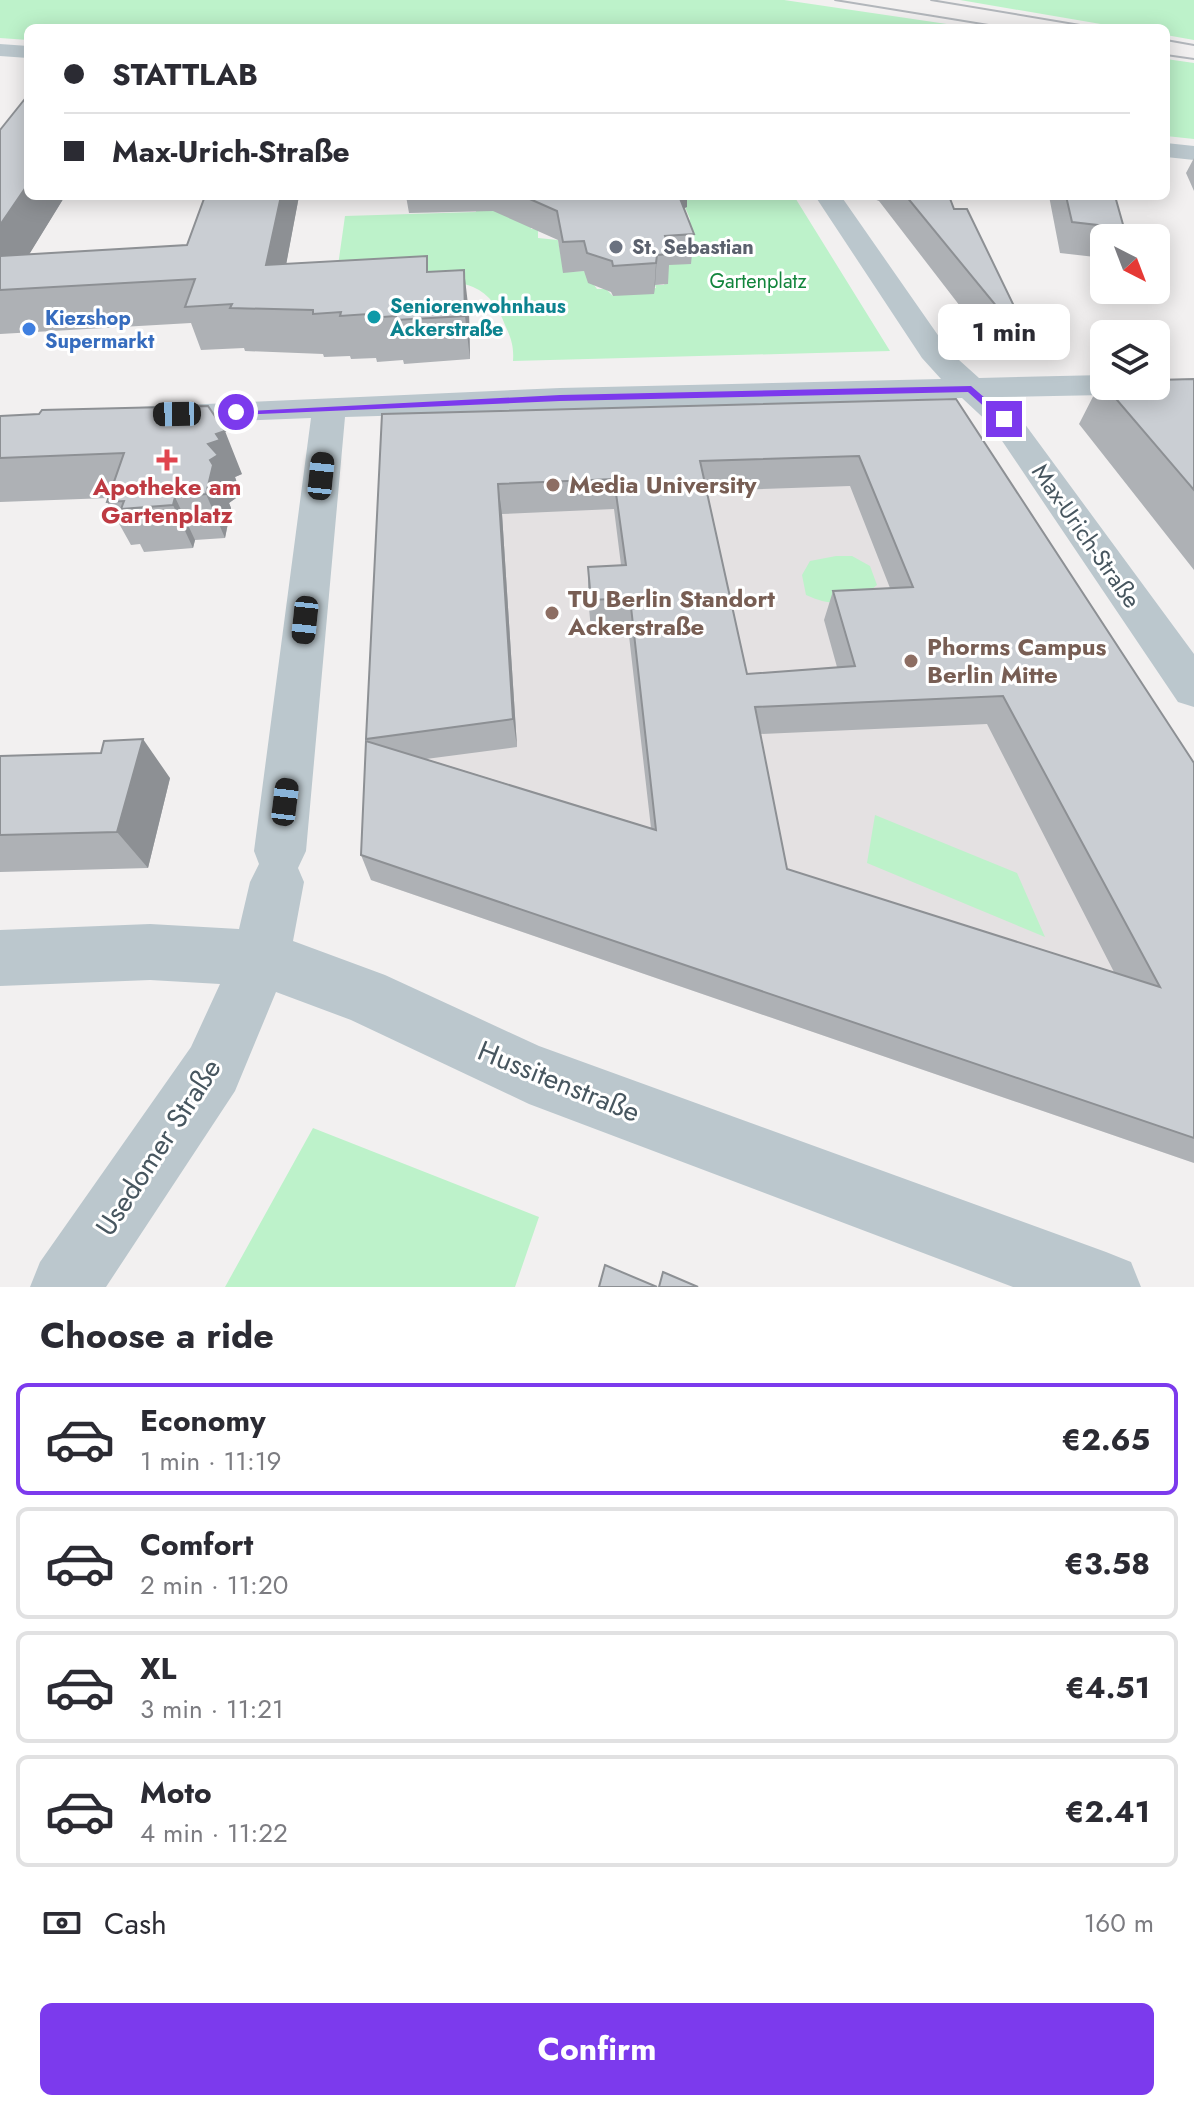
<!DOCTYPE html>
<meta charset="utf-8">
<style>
body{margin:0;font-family:Jost,sans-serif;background:#f7f7f7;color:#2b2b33;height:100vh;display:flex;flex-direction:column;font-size:30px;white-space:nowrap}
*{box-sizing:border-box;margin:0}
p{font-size:26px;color:#7c7c81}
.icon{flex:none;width:44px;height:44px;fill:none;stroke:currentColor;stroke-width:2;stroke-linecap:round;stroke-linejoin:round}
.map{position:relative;height:1287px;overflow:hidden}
.sheet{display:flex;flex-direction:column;background:#fff;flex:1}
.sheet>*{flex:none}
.guide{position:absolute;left:24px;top:24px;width:1146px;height:176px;border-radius:12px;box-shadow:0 4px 20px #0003;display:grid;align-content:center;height:176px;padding:0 40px;background:#fff}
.needle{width:52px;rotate:138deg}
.tools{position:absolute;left:1090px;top:224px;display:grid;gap:16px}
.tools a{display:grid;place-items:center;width:80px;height:80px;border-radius:12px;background:#fff;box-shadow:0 4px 20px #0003;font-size:40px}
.end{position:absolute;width:36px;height:36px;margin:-18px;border:10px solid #7c3aed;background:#fff;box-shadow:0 0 0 4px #fff}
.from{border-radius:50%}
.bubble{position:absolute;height:56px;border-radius:12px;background:#fff;box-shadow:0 4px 20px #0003;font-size:26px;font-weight:700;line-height:56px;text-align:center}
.car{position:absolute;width:24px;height:48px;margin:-24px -12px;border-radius:10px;box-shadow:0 0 6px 2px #0007;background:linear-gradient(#222 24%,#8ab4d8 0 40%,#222 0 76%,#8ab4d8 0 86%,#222 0)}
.guide b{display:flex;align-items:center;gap:28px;height:76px;font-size:30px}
.guide b+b{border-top:2px solid #e1e1e2}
.guide i{width:20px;height:20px;background:#2b2b33}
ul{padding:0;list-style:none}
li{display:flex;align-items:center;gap:24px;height:112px;margin:0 16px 12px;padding:0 24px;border:4px solid #e1e1e2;border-radius:12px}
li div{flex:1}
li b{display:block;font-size:30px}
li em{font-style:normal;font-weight:700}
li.current{border-color:#7c3aed}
li>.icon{width:72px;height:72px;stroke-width:1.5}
h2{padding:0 40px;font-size:36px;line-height:96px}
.pay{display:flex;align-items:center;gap:20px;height:88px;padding:0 40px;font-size:30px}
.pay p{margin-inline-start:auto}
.primary-button{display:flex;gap:16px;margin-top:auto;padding:16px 40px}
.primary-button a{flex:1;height:92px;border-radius:12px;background:#7c3aed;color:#fff;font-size:32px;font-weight:700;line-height:92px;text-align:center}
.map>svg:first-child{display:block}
.education{fill:#e4e1e2}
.green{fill:#bdf2ca}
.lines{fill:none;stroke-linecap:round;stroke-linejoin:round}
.minor{fill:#bbc7cd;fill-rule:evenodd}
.tram{stroke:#b2b6bb;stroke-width:2}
.wall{fill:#aeb1b5;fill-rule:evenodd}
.shaded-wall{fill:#8d9094}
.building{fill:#caced3;stroke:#8d9094;stroke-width:2;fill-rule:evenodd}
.route{fill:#7c3aed}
.worship-dot{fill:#6b7280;stroke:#fff;stroke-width:3}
.culture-dot{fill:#0f9aa8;stroke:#fff;stroke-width:3}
.shop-dot{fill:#3f7fe0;stroke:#fff;stroke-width:3}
.health-dot{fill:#e0444e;stroke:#fff;stroke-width:3}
.education-dot{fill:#8d6e63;stroke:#fff;stroke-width:3}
.labels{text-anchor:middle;stroke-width:6;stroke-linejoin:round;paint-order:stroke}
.far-worship-label{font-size:20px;font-weight:bold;fill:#5b616d;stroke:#fff;text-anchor:start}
.far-park-label{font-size:20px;fill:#12853c;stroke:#fff}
.far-culture-label{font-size:20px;font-weight:bold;fill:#0d838f;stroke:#fff;text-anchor:start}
.far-shop-label{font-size:20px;font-weight:bold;fill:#366cbe;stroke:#fff;text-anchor:start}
.education-label{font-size:24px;font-weight:bold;fill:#785e54;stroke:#fff;text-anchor:start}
.health-label{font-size:24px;font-weight:bold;fill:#be3a42;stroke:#fff}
.street-label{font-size:24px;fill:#47565f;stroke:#fff}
.near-street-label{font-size:28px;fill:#47565f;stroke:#fff}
</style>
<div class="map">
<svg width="1194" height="1287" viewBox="0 0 1194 1287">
<rect width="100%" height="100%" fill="#f2f0f0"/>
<path class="education" d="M945 429 1194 830V1163L371 880 389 444Z"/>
<path class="green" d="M0 0H784L974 28H28V40L0 38Z
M960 0H1194V40L1166 35V28H1124Z
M1166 59 1194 63V139L1166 136Z
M536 196 531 229H538V238L558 240 564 272 584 271 597 289H606L613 296 656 288 655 285H664L668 277 666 271 690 219 685 207 659 196H794L890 351 513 361C514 346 511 338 505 325 499 309 490 294 473 287 440 273 372 285 335 287L345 216 476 212 477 197Z
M836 556H852L870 566 877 585C852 605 835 608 806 595L802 575 810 561Z
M875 815 1017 873 1045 937 867 863Z
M313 1128 539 1217 515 1287H225Z"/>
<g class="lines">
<path class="minor" d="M0 44 28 46V58L0 56Z
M1166 143 1194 146V160L1166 157Z
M815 196H841L949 351 979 378 1104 375V386H1120L1116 392 1104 395 1001 397 1016 412 1194 654V707L1178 702 992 426 962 398 345 417 306 851 298 868 304 882 293 941 385 975 539 1046 1106 1252 1131 1262 1141 1287H1013L529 1104 351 1020 276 992 235 1091 106 1287H30L40 1262 191 1047 220 984 150 980 0 986V930L150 924 239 929 250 882 259 864 254 851 311 418 151 424 139 421 134 414 139 407 560 388 941 379 922 358Z"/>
<path class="tram" d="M835 0 1007 28
M931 0 1098 28
M1166 40 1194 45
M1166 55 1194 59"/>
</g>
<path class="wall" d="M0 130 28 196H65L29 254 187 245 299 196 286 264 430 272 469 313 470 359 404 364 403 360 377 362 376 358 351 359 350 356 324 357 323 354 245 351 244 348 201 350 191 323 0 334Z
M1194 158V191L1186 173Z
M406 196H687V207L684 208 694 234 691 264 669 265 668 284 655 285 654 294 613 296 611 292 588 283 584 271 563 273 558 240 493 211 409 213Z
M866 196H949L954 209 1014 306 1002 338 990 345 879 201Z
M1049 196H1115L1124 228 1120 238H1104V258L1060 253Z
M1194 379V570L1079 424 1101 381H1104V386H1156Z
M956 399 1194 763V1163L371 880 361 855 382 414ZM850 486 890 588 833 591 824 620 837 667 747 674 707 491ZM614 509 621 565 588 567V597L591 630 628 627 651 828 426 759 517 747 502 514ZM987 724 1114 972 787 869 760 734Z
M0 416 242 474 235 477 237 483 231 486 236 498 229 503 231 508 225 538 195 540 193 548 144 552 140 544 131 545 107 502 108 498 0 502Z
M0 756 170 778 148 868 0 872Z"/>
<path class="shaded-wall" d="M28 184V196H65L8 289 0 290V225Z
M281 196H299L278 308 266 265Z
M674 196H687V207L672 213Z
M657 255 655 285 654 294 656 263Z
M464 270 469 313 470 359 465 316Z
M1014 306 1002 338 990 345 1002 313Z
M225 431 242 474 235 477 237 483 231 486 236 498 229 503 231 508 225 538 206 494 208 444 216 434Z
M498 484 502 514 517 747 513 719Z
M175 497 195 540 193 548 173 505Z
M143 739 170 778 148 868 117 832Z"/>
<path class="building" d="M28 95V184L0 225V130Z
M205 196H281L266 265 427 256V272L464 270 465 316 396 320V316L368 318V314L340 316 341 312 313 314V310L230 308 232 304 185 307 195 279 0 290V256L187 245Z
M523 196H679L694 234 665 236 670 254 657 255 656 263 613 266 612 261 587 253 584 241 563 242 557 211Z
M906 196H949L954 209H967L1014 306 1002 313Z
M1066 196H1115L1124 228 1072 222Z
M1194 379V490L1105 386H1156V380Z
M956 399 1194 763V1138L361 855 366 741 656 830 630 598 591 600 588 567 626 565 614 479 498 484 513 719 366 739 382 414ZM859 456 913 587 833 591 855 666 747 674 700 461ZM1003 696 1160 987 787 869 755 707Z
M208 406 225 431 216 434 220 440 208 444 218 455 210 460 213 465 206 494 175 497 173 505 121 509 124 501 107 502 124 453 0 458V416L39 414 42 410Z
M143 739 117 832 0 835V756L101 753 104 741Z
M605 1265 657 1287H599Z
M663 1272 698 1287H659Z"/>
<path class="route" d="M971 386 1007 417V421H1000L968 392 560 401 236 415 231 412 560 395Z"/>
<circle class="worship-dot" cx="616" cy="247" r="8"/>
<circle class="culture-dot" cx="374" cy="317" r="8"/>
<circle class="shop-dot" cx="29" cy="329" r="8"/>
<path class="health-dot" d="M163 448h8v8h8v8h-8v8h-8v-8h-8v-8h8z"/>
<g class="education-dot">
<circle cx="553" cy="485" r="8"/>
<circle cx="552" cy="613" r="8"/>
<circle cx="911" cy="661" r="8"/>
</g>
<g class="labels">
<g class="far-worship-label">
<text x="632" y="254">St. Sebastian</text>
</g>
<g class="far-park-label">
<text x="758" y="288">Gartenplatz</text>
</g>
<g class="far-culture-label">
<text x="390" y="313">Seniorenwohnhaus<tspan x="390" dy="23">Ackerstraße</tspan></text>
</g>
<g class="far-shop-label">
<text x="45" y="325">Kiezshop<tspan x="45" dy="23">Supermarkt</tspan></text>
</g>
<g class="education-label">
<text x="569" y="493">Media University</text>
<text x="568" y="607">TU Berlin Standort<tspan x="568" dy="28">Ackerstraße</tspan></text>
<text x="927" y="655">Phorms Campus<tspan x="927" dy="28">Berlin Mitte</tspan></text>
</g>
<g class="health-label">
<text x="167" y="495">Apotheke am<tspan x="167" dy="28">Gartenplatz</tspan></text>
</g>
<g class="street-label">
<text transform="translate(1086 536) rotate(55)" y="8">Max-Urich-Straße</text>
</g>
<g class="near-street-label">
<text transform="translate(559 1081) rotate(22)" y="10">Hussitenstraße</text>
<text transform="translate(158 1147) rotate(-57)" y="10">Usedomer Straße</text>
</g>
</g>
</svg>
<div class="tools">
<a><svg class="needle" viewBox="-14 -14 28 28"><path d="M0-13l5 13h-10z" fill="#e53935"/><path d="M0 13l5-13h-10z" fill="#7c7c81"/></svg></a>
<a><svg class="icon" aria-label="layers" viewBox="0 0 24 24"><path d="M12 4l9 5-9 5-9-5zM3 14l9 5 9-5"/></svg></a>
</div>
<i class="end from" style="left:236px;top:412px"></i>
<i class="end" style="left:1004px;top:419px"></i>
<div class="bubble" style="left:938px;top:304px;width:132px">1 min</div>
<i class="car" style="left:177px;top:414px;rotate:269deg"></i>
<i class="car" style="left:321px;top:476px;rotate:6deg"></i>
<i class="car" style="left:305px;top:620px;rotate:186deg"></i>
<i class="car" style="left:285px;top:802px;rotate:7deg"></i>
<div class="guide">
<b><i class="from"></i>STATTLAB</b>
<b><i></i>Max-Urich-Straße</b>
</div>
</div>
<section class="sheet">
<h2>Choose a ride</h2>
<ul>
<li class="current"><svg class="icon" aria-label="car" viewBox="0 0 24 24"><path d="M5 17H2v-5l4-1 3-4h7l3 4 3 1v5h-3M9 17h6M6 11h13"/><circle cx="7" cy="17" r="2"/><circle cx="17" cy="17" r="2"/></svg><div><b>Economy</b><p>1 min · 11:19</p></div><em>€2.65</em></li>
<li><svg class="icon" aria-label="car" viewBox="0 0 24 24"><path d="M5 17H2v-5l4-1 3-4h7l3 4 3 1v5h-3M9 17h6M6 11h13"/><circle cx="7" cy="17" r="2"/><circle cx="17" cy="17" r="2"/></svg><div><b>Comfort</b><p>2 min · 11:20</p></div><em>€3.58</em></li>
<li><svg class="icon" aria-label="car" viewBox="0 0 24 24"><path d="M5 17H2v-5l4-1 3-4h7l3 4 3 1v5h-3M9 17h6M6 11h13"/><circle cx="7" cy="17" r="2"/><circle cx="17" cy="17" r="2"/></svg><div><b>XL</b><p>3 min · 11:21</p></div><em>€4.51</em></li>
<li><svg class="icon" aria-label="car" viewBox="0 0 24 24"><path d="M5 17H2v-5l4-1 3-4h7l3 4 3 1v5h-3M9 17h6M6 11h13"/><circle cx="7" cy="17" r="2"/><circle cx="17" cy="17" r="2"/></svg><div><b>Moto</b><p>4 min · 11:22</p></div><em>€2.41</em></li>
</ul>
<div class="pay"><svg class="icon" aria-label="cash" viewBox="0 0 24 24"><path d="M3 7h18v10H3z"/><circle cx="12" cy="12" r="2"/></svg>Cash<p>160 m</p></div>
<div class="primary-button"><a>Confirm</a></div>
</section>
